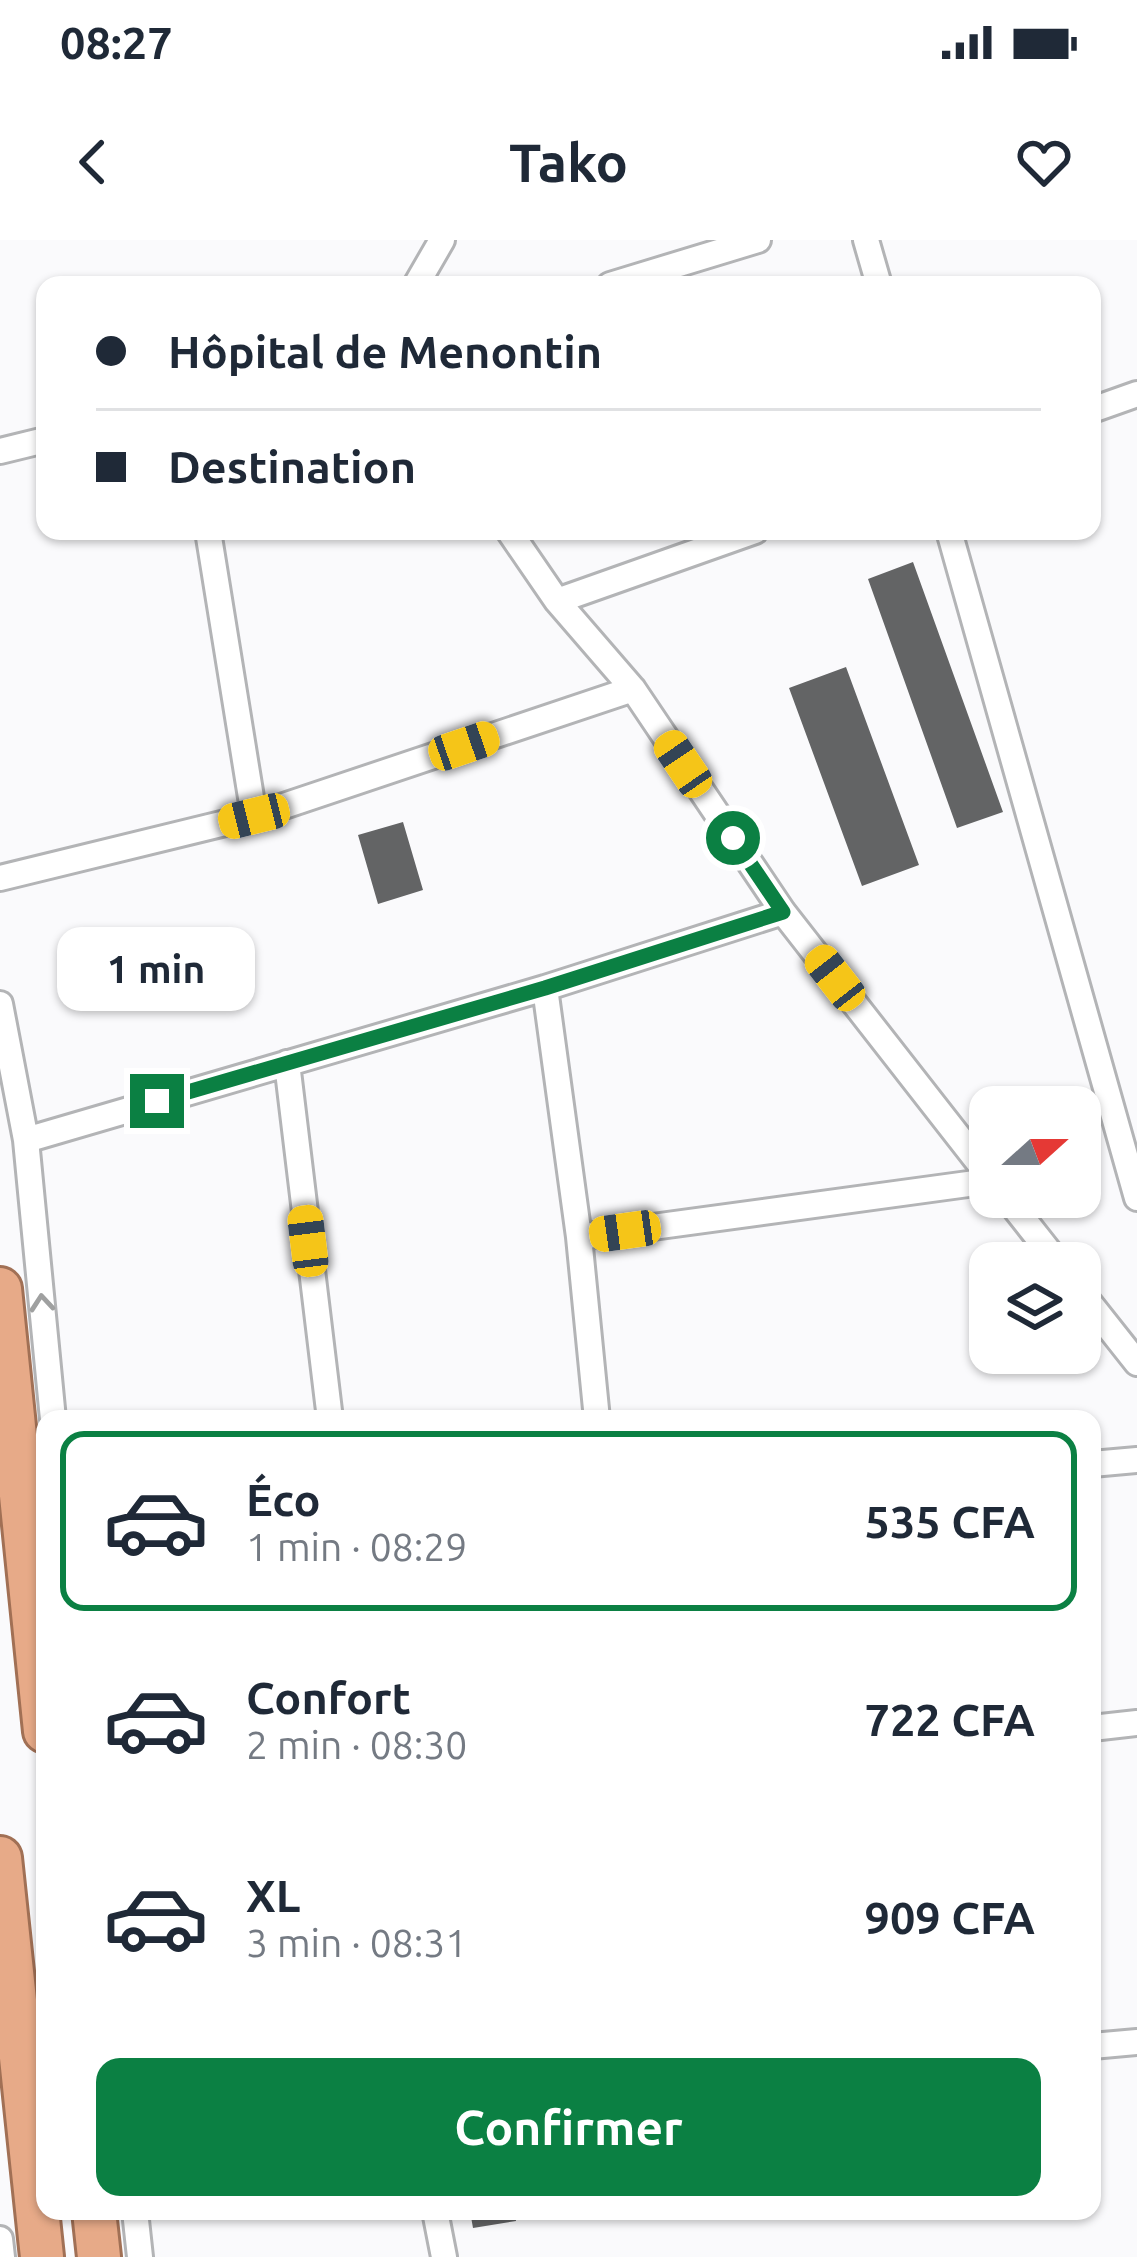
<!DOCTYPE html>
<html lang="fr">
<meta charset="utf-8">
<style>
body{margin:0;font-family:Ubuntu,sans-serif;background:#f6f6f7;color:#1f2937;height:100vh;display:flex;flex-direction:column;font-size:45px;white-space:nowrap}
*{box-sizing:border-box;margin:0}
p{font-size:39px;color:#747a83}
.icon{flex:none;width:66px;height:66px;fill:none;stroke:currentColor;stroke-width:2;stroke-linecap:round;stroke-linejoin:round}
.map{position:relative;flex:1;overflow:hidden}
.details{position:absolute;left:36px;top:1170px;width:1065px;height:810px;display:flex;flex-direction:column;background:#fff;border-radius:24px;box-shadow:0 3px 9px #0004}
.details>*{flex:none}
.guide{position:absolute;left:36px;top:36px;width:1065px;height:264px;border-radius:24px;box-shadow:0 3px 9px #0004;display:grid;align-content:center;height:264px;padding:0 60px;background:#fff}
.needle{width:78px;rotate:69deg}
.buttons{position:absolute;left:969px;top:846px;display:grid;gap:24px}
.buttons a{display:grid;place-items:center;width:132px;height:132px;border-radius:24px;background:#fff;box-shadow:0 3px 9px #0004;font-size:60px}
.end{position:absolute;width:54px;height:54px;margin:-27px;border:15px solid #0b8043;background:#fff;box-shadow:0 0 0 6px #fff}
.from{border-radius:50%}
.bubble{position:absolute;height:84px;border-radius:24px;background:#fff;box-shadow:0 3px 9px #0004;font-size:39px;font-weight:700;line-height:84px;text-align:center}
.car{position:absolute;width:36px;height:72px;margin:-36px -18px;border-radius:15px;box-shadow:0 0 9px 3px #0007;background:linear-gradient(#f5c518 24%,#345 0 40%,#f5c518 0 76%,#345 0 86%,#f5c518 0)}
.guide b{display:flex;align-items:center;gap:42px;height:114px;font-size:45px}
.guide b+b{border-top:3px solid #e0e1e3}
.guide i{width:30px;height:30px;background:#1f2937}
ul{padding:21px 0 0;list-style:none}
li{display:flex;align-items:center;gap:36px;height:180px;margin:0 24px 18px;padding:0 36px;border:6px solid transparent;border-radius:24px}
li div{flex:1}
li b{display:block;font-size:45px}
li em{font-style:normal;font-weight:700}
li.selected{border-color:#0b8043}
li>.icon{width:108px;height:108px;stroke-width:1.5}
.action{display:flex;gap:24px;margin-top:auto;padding:24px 60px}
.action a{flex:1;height:138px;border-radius:24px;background:#0b8043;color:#fff;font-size:48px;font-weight:700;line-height:138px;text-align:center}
.status{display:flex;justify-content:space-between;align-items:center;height:84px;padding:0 60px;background:#fff;direction:ltr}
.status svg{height:33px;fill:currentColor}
header{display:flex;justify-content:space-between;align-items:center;height:156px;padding:0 60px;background:#fff;font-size:54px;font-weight:700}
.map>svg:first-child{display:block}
.building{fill:#636465}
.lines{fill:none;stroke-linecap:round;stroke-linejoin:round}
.minor-casing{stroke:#b3b4b6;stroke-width:30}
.trunk-casing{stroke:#a17055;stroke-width:48}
.minor{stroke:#fff;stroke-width:24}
.trunk{stroke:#e7aa88;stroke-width:42}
.oneway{stroke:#9fa0a0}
.route{stroke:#0b8043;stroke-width:15}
</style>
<div class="status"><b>08:27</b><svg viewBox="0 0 49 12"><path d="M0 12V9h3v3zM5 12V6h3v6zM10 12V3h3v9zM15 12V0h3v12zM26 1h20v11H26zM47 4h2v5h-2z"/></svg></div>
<header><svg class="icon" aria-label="back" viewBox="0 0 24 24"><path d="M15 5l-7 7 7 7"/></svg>Tako<svg class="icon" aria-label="heart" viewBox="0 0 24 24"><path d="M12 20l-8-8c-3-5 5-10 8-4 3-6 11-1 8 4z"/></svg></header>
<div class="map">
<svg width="1137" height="2017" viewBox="0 0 1137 2017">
<rect width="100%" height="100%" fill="#fafafc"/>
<path class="building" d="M913 322 1003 572 957 588 868 339Z
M846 427 919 625 862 646 789 448Z
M403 582 423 650 378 664 358 595Z
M470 1971H515L516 1981 473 1988Z"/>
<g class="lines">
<defs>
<path id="minor" d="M866 0 879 45
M416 45 442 0
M610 45 758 0
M1092 170 1137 154
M0 211 45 200
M208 291 254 576
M509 291 557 361 633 449 783 672 990 937
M949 291 1137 958
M557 361 755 291
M0 638 254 576 633 449
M545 748 579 997 597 1179
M0 764 26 900 53 1179
M287 823 330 1179
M26 900 545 748 783 672
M1006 957 1058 1023
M579 997 990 941
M1080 1051 1137 1123
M1092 1224 1137 1220
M1092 1488 1137 1483
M1092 1806 1137 1802
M135 1971 140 2017
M435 1971 444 2017
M0 1999 2 2017"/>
<path id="trunk" d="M0 1049 45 1491
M0 1618 42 2017
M94 1971 99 2017"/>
</defs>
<use href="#minor" class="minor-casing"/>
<use href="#trunk" class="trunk-casing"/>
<use href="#minor" class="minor"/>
<use href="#trunk" class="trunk"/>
</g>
<defs><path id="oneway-chevron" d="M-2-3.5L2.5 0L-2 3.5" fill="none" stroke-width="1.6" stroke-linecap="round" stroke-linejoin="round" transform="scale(3)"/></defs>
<use class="oneway" href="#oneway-chevron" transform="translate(42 1063) rotate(-95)"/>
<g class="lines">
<path class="route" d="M157 861 545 748 783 672 733 598"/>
</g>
</svg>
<div class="buttons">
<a><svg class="needle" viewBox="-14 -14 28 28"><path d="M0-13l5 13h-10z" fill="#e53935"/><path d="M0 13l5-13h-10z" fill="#747a83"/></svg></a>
<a><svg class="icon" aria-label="layers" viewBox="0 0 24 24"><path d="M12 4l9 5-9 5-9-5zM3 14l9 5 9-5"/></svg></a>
</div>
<i class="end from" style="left:733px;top:598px"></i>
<i class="end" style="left:157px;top:861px"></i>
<div class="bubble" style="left:57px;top:687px;width:198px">1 min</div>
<i class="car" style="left:464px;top:506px;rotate:71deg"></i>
<i class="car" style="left:683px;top:524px;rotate:326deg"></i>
<i class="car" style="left:254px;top:576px;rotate:256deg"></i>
<i class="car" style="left:835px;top:738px;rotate:322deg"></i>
<i class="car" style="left:625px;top:991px;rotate:262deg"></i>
<i class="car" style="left:308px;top:1001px;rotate:353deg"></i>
<div class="guide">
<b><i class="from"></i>Hôpital de Menontin</b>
<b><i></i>Destination</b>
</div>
<section class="details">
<ul>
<li class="selected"><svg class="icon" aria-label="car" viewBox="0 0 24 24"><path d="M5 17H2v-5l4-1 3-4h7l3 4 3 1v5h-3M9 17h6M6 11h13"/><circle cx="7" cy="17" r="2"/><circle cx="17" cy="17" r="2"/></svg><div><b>Éco</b><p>1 min · 08:29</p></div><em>535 CFA</em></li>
<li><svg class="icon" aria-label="car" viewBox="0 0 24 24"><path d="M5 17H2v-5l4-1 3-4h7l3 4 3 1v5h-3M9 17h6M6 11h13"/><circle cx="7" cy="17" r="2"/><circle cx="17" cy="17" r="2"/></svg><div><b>Confort</b><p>2 min · 08:30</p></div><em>722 CFA</em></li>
<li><svg class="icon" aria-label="car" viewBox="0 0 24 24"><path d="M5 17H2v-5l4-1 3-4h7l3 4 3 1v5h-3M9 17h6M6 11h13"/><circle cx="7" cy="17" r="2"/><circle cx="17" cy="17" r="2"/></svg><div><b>XL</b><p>3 min · 08:31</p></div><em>909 CFA</em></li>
</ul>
<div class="action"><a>Confirmer</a></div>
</section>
</div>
